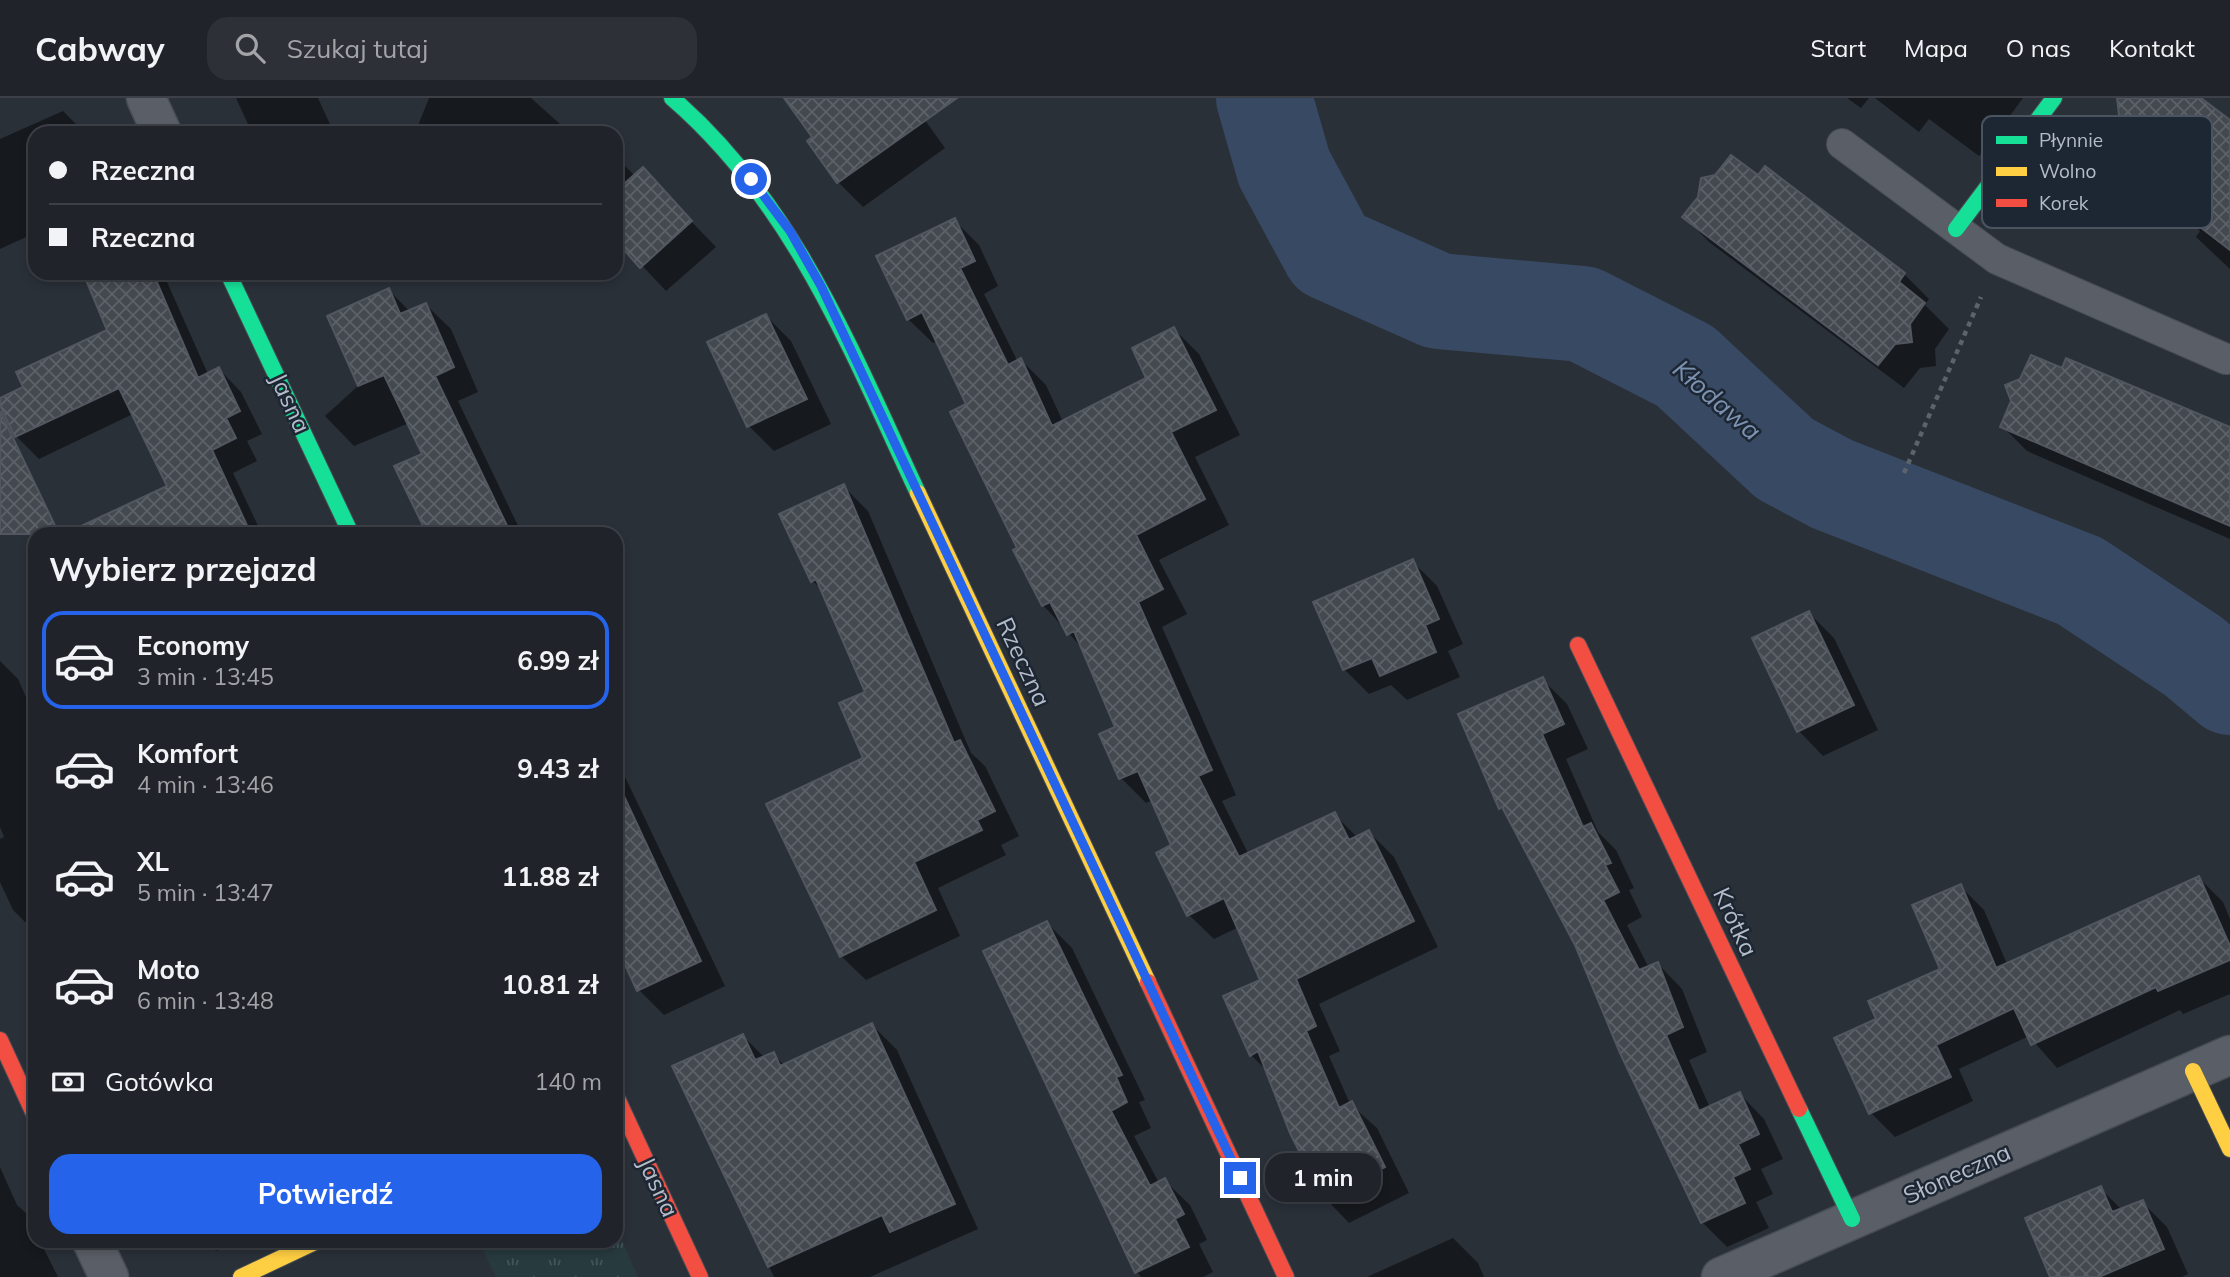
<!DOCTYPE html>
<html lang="pl">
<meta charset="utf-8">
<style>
body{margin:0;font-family:Mulish,sans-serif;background:#2d3036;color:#f1f3f6;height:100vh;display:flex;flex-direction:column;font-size:26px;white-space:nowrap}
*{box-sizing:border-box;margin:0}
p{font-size:23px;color:#a2a4a8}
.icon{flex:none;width:38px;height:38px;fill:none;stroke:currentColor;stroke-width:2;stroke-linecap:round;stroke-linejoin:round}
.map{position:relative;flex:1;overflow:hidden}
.panel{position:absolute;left:28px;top:429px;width:595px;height:721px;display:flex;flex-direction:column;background:#20242a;border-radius:21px;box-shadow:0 4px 10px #0003,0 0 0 2px #3d4147}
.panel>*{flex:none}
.hud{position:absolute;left:28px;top:28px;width:595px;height:154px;border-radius:21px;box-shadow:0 4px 10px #0003,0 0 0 2px #3d4147;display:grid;align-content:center;height:154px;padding:0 21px;background:#20242a}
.end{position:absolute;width:32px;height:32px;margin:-16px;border:9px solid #2563eb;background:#fff;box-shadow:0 0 0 4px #fff}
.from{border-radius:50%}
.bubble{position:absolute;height:49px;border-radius:21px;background:#20242a;box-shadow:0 4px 10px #0003,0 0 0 2px #3d4147;font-size:23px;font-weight:700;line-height:49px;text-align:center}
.hud b{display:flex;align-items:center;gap:24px;height:66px;font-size:26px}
.hud b+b{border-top:2px solid #3d4147}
.hud i{width:18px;height:18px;background:#f1f3f6}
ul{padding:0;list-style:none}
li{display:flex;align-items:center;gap:21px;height:98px;margin:0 14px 10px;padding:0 7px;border:4px solid transparent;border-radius:21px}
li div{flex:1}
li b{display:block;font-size:26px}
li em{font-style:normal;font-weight:700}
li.active{border-color:#2563eb}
li>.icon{width:63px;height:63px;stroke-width:1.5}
h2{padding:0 21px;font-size:32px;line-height:84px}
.pay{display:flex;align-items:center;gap:18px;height:77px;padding:0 21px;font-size:26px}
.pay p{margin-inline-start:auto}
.cta{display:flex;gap:14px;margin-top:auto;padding:14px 21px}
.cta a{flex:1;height:80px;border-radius:21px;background:#2563eb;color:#fff;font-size:28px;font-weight:700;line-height:80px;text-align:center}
header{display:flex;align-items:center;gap:42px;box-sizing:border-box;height:98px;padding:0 35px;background:#20242a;border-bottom:2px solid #3d4147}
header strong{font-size:33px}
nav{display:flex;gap:38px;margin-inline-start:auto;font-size:24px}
.search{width:490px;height:63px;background:#2d3036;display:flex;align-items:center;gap:18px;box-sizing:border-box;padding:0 24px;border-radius:21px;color:#a2a4a8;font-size:26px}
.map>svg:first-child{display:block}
.grass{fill:url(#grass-tufts)}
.shadow{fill:#0007}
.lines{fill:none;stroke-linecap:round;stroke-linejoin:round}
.river{stroke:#384963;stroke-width:96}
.building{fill:url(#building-cross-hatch);stroke:#52575f;stroke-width:2}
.lane-casing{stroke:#484c53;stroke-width:32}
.street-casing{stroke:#484c53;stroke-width:41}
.fast-casing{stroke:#484c53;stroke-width:18}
.slow-casing{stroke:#484c53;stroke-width:18}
.jam-casing{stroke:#484c53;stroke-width:18}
.path{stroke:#5d636a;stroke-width:4.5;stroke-dasharray:5 5;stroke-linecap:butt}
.lane{stroke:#5a5e66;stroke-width:30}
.street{stroke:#5a5e66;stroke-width:38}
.fast{stroke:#16e098;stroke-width:16}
.slow{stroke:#ffcf43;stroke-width:16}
.jam{stroke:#f24e42;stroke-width:16}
.route{stroke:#2563eb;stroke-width:9}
.labels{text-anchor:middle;stroke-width:5;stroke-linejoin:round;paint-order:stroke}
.street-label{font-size:24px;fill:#b4bcc9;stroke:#1d2633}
.water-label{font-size:26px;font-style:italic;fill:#7c92b1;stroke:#1d2633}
.key{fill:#1d2633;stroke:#4a5360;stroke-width:2}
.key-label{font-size:19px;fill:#b4bcc9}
</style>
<header>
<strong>Cabway</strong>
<div class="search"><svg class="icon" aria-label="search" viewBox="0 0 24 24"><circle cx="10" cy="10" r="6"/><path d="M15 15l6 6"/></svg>Szukaj tutaj</div>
<nav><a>Start</a><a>Mapa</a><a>O nas</a><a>Kontakt</a></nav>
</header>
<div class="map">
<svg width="2230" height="1179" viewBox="0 0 2230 1179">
<defs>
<pattern id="grass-tufts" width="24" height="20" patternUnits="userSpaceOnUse" patternTransform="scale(1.75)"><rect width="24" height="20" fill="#273a3e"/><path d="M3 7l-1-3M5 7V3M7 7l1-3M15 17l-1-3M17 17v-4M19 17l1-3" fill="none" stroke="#445559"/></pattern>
<pattern id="building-cross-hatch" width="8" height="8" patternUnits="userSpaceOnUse" patternTransform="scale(1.75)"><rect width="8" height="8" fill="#444950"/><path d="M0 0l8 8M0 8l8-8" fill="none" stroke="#5d6168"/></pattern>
</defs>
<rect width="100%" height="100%" fill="#2a3038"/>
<path class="grass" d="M616 1130 638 1179H496L479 1143H616Z"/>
<path class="shadow" d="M236 0H318L334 35H252Z
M429 0H531L560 26 555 35H415Z
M797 0H909L945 50 863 109 838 84Z
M1847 0H1869L1861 10Z
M1875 0H2023L2009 19 2011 36 1994 39 1979 58 1929 21 1919 34Z
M2119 0H2178L2230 41V171L2196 139 2200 133 2154 92 2159 85 2105 38 2120 17Z
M63 13 85 35H35V135L0 151V41Z
M625 68 657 100 664 95 716 149 666 193 616 140V76Z
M1685 119 1904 176 1929 201 1925 207 1949 231 1935 251 1936 268 1920 270 1904 290 1709 144Z
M954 122 979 147 998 188 984 196 1018 264 1021 262 1046 287 1063 324 1149 281 1174 231 1199 256 1240 337 1195 359 1229 427 1159 462 1187 516 1162 529 1236 697 1222 703 1249 757 1334 716 1358 740 1369 734 1394 759 1438 849 1319 906 1340 953 1329 958 1350 1006 1377 1030 1409 1095 1349 1125 1325 1100 1267 973 1251 957 1262 883 1239 829 1214 841 1189 817 1173 748 1153 702 1146 705 1121 680 1118 630 1083 551 1043 507 969 307 938 243 933 245 908 221Z
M97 175H163L208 276 219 271 241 294 262 336 247 343 257 363 233 375 262 436H68L169 389 133 316 39 361 16 338 0 304 109 233Z
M389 192 410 214 426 207 451 231 478 294 458 303 522 436H429L424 356 409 325 354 348 325 318 359 287Z
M766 218 791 243 831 326 774 353 749 328 709 245Z
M2022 282 2230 332V441L2027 353 2002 328Z
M843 388 868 413 971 655 985 668 1019 738 1001 747 1006 757 938 790 960 838 866 882 841 858 865 660 867 595 823 494 813 483Z
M1412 463 1437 488 1463 546 1448 553 1460 579 1407 602 1391 587 1369 596 1344 571Z
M1809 515 1834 540 1878 632 1823 658 1799 633Z
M0 563 18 581 35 620V834L13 812 0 784V741L4 739 0 729Z
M1542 581 1567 606 1588 651 1566 661 1598 734 1616 752 1634 790 1629 792 1642 819 1627 827 1649 870 1658 866 1682 891 1707 954 1689 962 1710 1010 1740 996 1764 1021 1783 1061 1761 1071 1773 1096 1756 1104 1769 1130 1727 1149 1702 1124 1577 846 1508 717 1501 710Z
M616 660 725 888 664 917 639 892 616 842Z
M2199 780 2223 804 2230 821V896L2183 916 2180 912 2057 970 2029 938 1959 971 1973 1003 1895 1039 1871 1015 1878 922 1942 872 1960 788 1984 812 2007 866Z
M1047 825 1072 850 1145 1002 1139 1004 1151 1030 1134 1038 1159 1085 1165 1083 1190 1107 1207 1142 1199 1146 1213 1174 1203 1179H1141L1137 1174 986 854Z
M872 927 897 952 978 1131 870 1179H774L716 1052 743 938 765 960 773 956 785 968Z
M0 1069 17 1107 28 1117 35 1132V1143H40L58 1179H0Z
M2100 1090 2122 1112 2142 1104 2167 1129 2188 1176 2182 1179H2052Z
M1453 1140 1478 1165 1484 1179H1367Z
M177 1143H238L216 1153 206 1143 187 1152Z"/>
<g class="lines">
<path class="river" d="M1264 0 1284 70 1330 155 1438 203 1583 216 1685 268 1785 361 1832 386 2080 483 2193 558 2230 589"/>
</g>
<path class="building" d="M784 0H957L837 85 807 43 812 39Z
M2117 0H2201L2230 22V152L2152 92 2159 82 2103 38 2119 17Z
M1731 57 1758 77 1765 68 1905 175 1899 184 1925 205 1910 226 1912 244 1895 246 1878 267 1682 119 1698 99 1701 80 1715 77Z
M643 69 692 123 640 170 616 143V93Z
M955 120 975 163 960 170 1008 267 1021 260 1052 328 1146 280 1132 250 1174 229 1216 312 1171 334 1205 401 1136 437 1163 491 1138 504 1212 672 1198 678 1239 759 1335 714 1349 742 1369 732 1414 823 1296 881 1316 928 1306 933 1339 1010 1352 1003 1385 1069 1323 1101 1290 1035 1258 953 1250 958 1223 898 1260 882 1224 800 1187 818 1156 755 1171 747 1138 673 1119 681 1099 636 1115 629 1074 533 1067 537 1050 504 1042 508 1013 452 1017 450 950 314 966 306 922 214 907 222 876 158Z
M83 175H153L198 280 219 269 240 313 226 320 236 340 212 352 251 436H64L167 388 119 290 15 339 0 308V300L23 289 16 274 107 232Z
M389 190 400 216 426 205 454 269 435 278 511 436H427L394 368 422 356 384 277 358 288 327 218Z
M766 216 807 301 747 329 707 244Z
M2031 257 2062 270 2066 260 2230 329V428L2000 329 2011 303 2005 287 2020 281Z
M0 313 59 436H0Z
M844 386 954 645 960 642 995 713 977 722 982 732 914 764 936 812 840 859 766 706 863 660 839 605 865 594 816 481 811 484 779 416Z
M1413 461 1439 521 1425 527 1436 554 1380 578 1372 560 1343 572 1313 504Z
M1809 513 1854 607 1797 634 1752 540Z
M1543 579 1564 626 1542 636 1583 729 1591 725 1611 765 1605 767 1619 794 1603 802 1639 872 1658 864 1683 929 1666 937 1699 1013 1740 994 1759 1036 1738 1046 1750 1071 1733 1079 1745 1105 1701 1125 1620 955 1575 847 1502 709 1499 711 1458 616Z
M616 681 701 863 637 893 616 847Z
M2199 778 2230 848V862L2158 893 2156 889 2031 947 2014 910 1936 947 1951 979 1869 1016 1834 940 1876 921 1868 903 1940 871 1912 807 1961 786 1996 870Z
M1047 823 1122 977 1116 979 1127 1004 1111 1013 1150 1088 1165 1080 1184 1116 1175 1121 1189 1149 1135 1175 983 853Z
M872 925 955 1106 890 1134 882 1117 768 1169 672 968 743 936 755 962 774 954 780 968Z
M2101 1088 2112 1114 2143 1102 2164 1151 2099 1179H2050L2025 1120Z"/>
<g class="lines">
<defs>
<path id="lane" d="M1842 46 1997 161 2226 261"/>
<path id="street" d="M146 0 162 35
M92 1143 109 1179
M1721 1179 2230 957"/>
<path id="fast" d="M672 0C794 105 851 252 918 395
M1956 131 2054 0
M228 175 351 436
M1799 1011 1852 1121"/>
<path id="slow" d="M918 395 1148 884
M2193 973 2230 1051
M241 1179 317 1143"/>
<path id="jam" d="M1578 547 1799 1011
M1148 884 1286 1179
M0 942 35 1018
M616 998 700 1179"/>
</defs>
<use href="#lane" class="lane-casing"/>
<use href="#street" class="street-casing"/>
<use href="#fast" class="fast-casing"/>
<use href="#slow" class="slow-casing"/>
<use href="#jam" class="jam-casing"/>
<path class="path" d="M1904 375 1981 199"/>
<use href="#lane" class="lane"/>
<use href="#street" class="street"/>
<use href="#fast" class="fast"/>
<use href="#slow" class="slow"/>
<use href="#jam" class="jam"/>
</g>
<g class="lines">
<path class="route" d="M751 81 790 133 821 188 1240 1080"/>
</g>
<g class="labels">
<g class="street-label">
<text transform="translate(290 305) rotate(65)" y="8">Jasna</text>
<text transform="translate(1023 564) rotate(65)" y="8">Rzeczna</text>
<text transform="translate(1735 824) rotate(65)" y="8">Krótka</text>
<text transform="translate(1957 1076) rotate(-24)" y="8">Słoneczna</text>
<text transform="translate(658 1089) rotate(65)" y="8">Jasna</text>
</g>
<g class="water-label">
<text transform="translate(1717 302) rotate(41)" y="9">Kłodawa</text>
</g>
</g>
<rect x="1982" y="18" width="230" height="112" rx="10" class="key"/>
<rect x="1996" y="38" width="31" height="8" fill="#16e098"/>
<rect x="1996" y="69" width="31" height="9" fill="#ffcf43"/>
<rect x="1996" y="101" width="31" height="8" fill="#f24e42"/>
<g class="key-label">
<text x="2039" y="49">Płynnie</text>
<text x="2039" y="80">Wolno</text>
<text x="2039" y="112">Korek</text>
</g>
</svg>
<i class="end from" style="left:751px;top:81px"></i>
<i class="end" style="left:1240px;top:1080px"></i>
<div class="bubble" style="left:1265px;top:1055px;width:116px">1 min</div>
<div class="hud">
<b><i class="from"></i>Rzeczna</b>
<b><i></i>Rzeczna</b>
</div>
<section class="panel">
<h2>Wybierz przejazd</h2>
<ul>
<li class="active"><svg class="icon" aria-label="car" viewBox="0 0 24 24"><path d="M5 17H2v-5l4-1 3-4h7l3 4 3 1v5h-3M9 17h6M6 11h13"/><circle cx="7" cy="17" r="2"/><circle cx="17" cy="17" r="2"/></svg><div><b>Economy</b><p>3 min · 13:45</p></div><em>6.99 zł</em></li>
<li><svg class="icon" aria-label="car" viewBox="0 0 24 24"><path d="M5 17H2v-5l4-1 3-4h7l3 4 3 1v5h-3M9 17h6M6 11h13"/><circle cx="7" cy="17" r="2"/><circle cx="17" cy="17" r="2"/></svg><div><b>Komfort</b><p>4 min · 13:46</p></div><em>9.43 zł</em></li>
<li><svg class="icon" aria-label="car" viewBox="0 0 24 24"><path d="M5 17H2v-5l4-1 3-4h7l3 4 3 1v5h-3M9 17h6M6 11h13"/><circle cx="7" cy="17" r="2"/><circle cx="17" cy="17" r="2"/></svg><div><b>XL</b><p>5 min · 13:47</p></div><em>11.88 zł</em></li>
<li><svg class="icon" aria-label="car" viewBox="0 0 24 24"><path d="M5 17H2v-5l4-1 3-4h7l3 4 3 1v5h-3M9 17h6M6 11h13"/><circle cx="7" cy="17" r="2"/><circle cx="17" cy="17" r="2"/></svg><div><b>Moto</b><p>6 min · 13:48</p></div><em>10.81 zł</em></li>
</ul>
<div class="pay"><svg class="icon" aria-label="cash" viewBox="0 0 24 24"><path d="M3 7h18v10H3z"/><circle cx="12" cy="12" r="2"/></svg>Gotówka<p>140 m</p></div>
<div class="cta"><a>Potwierdź</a></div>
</section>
</div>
